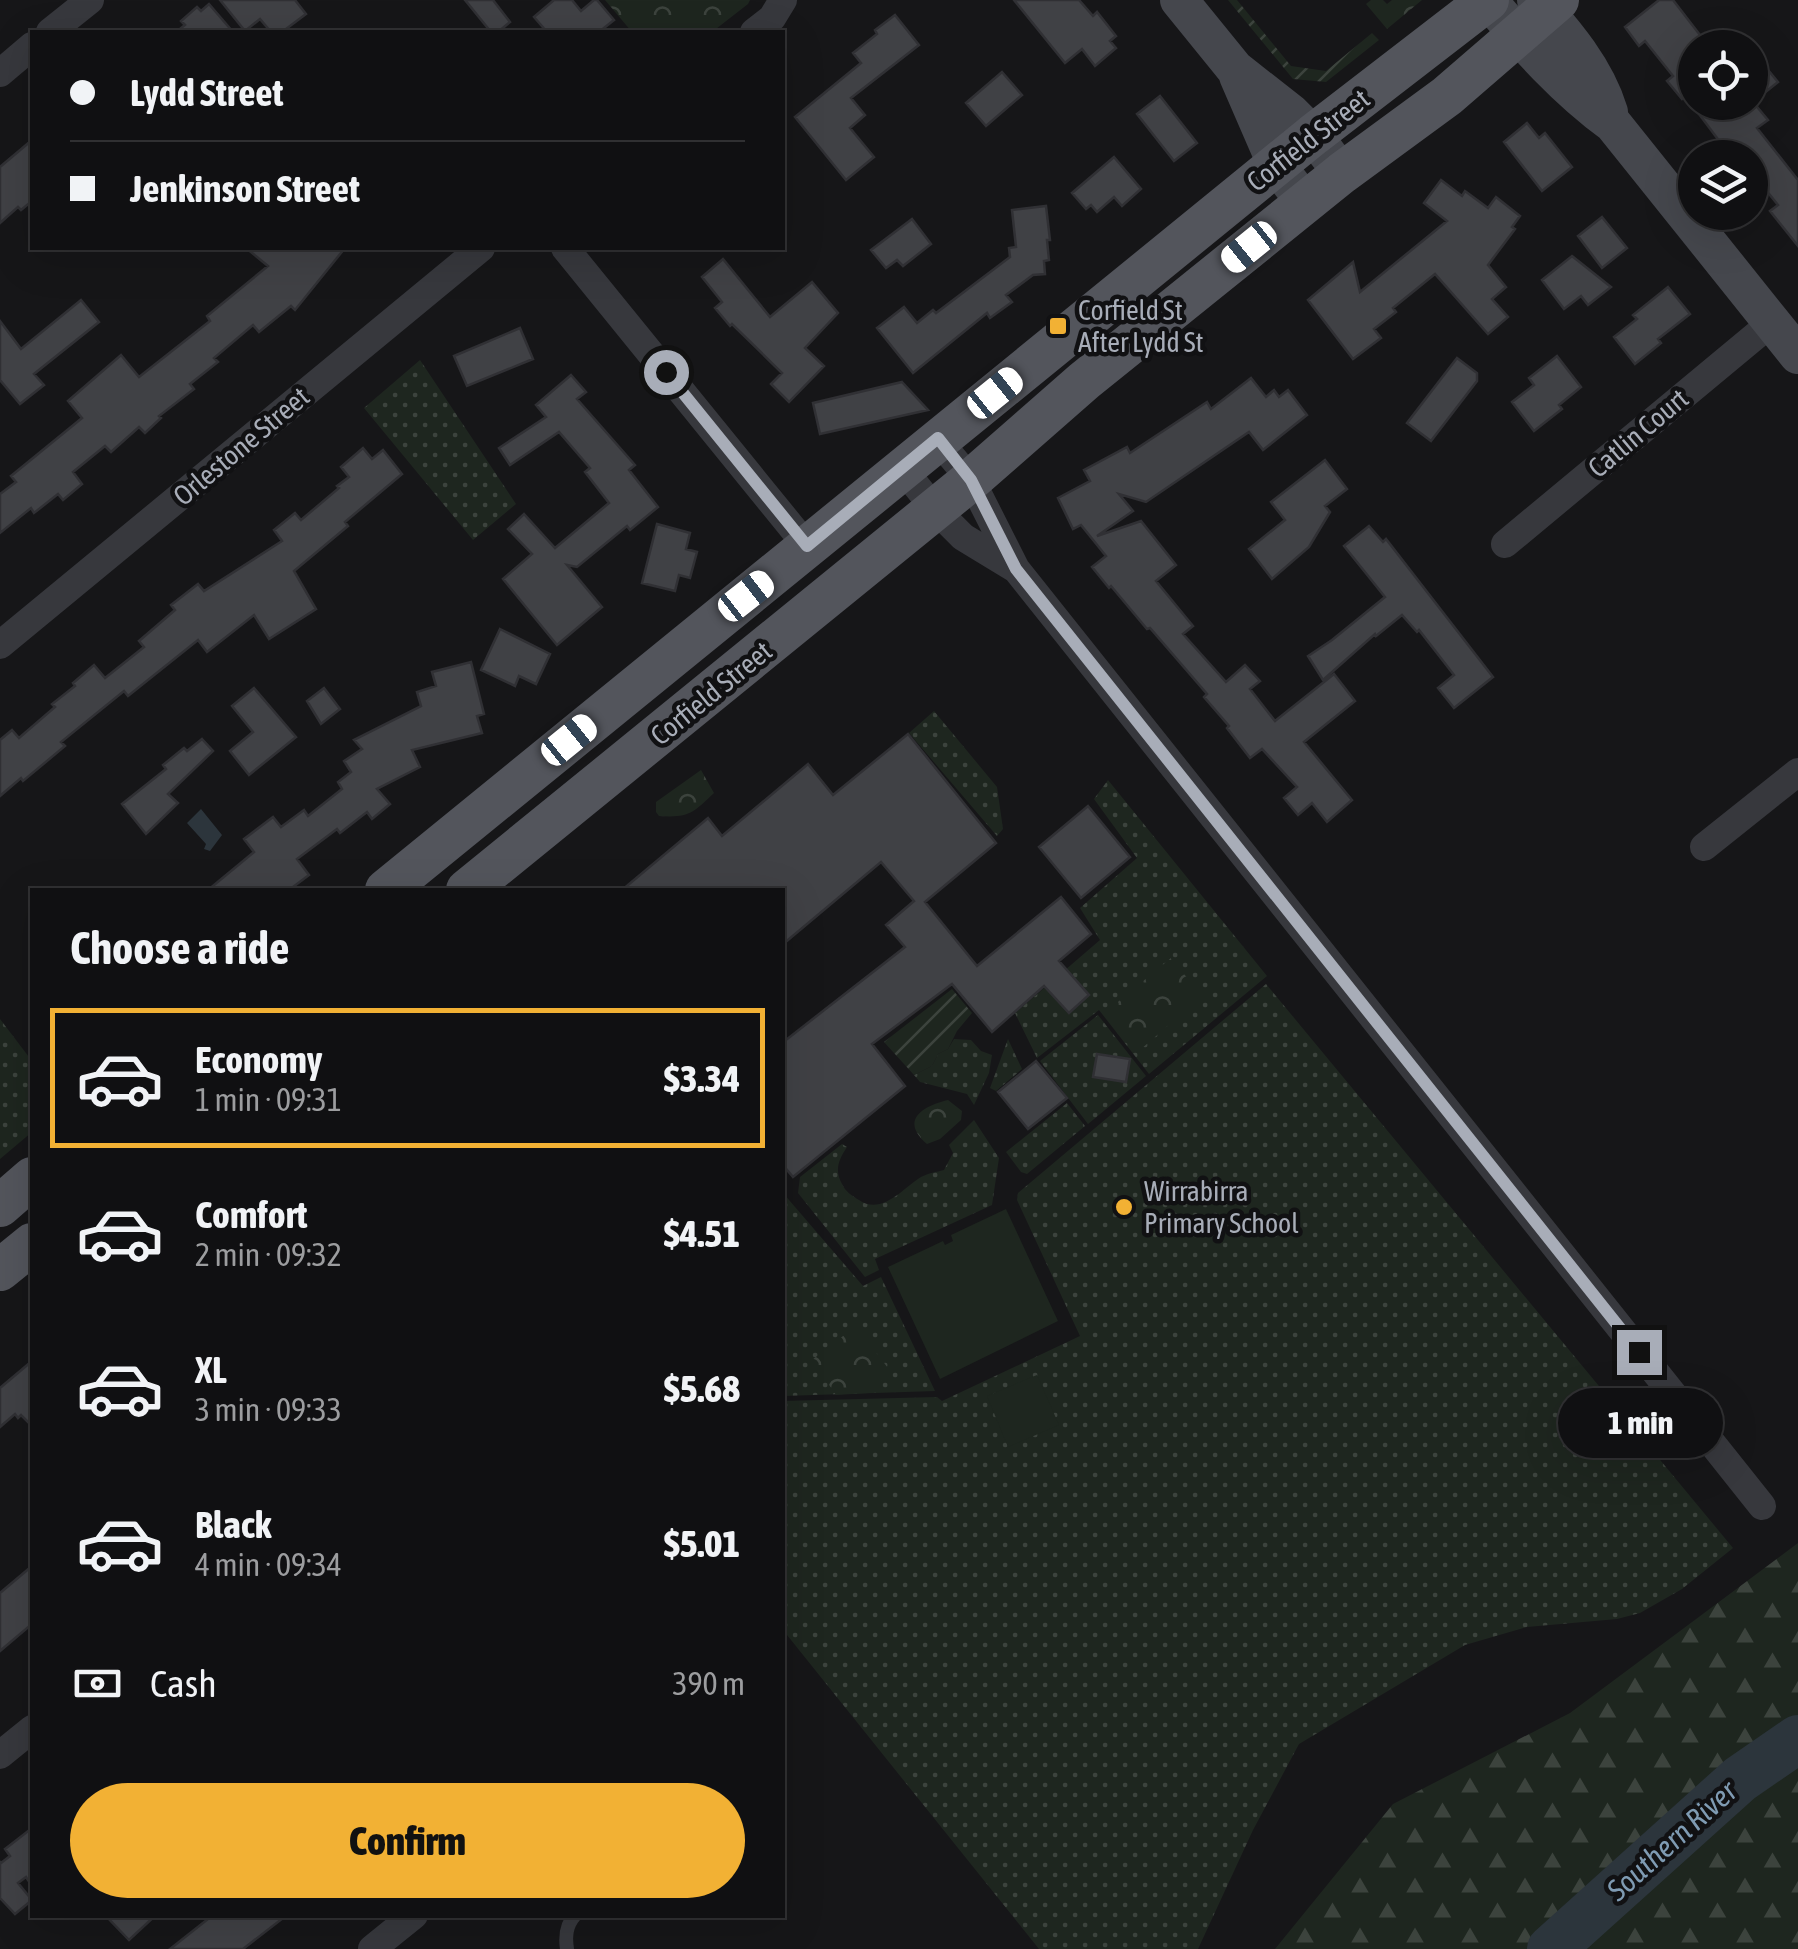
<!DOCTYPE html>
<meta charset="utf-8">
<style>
body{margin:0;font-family:"Asap Condensed",sans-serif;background:#1e1e20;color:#f1f3f6;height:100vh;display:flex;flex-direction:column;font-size:38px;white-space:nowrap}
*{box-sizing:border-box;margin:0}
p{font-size:32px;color:#9c9d9f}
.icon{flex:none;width:55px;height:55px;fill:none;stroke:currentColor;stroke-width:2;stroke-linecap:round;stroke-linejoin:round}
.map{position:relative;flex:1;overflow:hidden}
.details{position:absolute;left:30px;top:888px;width:755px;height:1030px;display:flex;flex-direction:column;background:#101012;border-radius:0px;box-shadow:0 10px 40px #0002,0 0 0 2px #303032}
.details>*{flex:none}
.guide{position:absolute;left:30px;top:30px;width:755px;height:220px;border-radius:0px;box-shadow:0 10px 40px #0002,0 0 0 2px #303032;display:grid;align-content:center;height:220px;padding:0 40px;background:#101012}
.buttons{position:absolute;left:1678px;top:30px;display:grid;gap:20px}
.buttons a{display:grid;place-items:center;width:90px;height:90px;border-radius:50%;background:#101012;box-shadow:0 10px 40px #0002,0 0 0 2px #303032;font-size:50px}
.end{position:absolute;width:45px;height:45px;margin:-22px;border:12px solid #a8adb8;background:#111;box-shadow:0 0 0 5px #111}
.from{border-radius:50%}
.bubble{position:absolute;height:70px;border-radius:35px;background:#101012;box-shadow:0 10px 40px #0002,0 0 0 2px #303032;font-size:32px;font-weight:800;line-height:70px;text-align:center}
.car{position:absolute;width:30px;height:60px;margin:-30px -15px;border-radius:12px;box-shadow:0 0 8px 2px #0007;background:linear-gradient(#fff 24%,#345 0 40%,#fff 0 76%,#345 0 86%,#fff 0)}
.guide b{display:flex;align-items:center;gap:35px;height:95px;font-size:38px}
.guide b+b{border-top:2px solid #303032}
.guide i{width:25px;height:25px;background:#f1f3f6}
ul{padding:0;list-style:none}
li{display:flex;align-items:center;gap:30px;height:140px;margin:0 20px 15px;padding:0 20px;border:5px solid transparent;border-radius:0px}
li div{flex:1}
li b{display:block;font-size:38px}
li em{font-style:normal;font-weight:800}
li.on{border-color:#f2b134}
li>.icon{width:90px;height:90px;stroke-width:1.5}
h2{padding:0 40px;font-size:45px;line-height:120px}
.pay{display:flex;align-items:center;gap:25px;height:110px;padding:0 40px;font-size:38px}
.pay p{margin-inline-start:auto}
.action{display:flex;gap:20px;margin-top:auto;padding:20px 40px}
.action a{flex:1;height:115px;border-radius:60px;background:#f2b134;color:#111;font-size:40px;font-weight:800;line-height:115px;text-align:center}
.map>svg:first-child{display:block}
.grass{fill:url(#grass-dots)}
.forest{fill:url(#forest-firs)}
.park{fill:url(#park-crowns)}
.garden{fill:url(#garden-furrows)}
.pitch{fill:#1e261f}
.water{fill:#2c353c}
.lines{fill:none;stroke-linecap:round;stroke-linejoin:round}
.river{stroke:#2c353c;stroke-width:48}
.building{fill:#404145;stroke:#303034;stroke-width:2.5}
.lane{stroke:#37383d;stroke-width:14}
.street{stroke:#37383d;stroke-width:28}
.secondary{stroke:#45474d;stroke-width:38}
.primary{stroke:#53555c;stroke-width:42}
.route{stroke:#a8adb8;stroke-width:12}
.poi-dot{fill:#f2b134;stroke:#111113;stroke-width:4}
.labels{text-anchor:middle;stroke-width:9;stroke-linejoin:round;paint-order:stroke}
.street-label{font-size:28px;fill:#a8adb8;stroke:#111113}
.poi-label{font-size:28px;fill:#a8adb8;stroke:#111113;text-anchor:start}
.water-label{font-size:30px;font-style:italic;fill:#7f9bb3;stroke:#111113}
</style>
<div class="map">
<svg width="1798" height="1949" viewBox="0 0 1798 1949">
<defs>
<pattern id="grass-dots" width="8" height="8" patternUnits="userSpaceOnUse" patternTransform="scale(2.5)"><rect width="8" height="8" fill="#1e261f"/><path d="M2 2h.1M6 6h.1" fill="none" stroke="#3c433d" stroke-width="1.8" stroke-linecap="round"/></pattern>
<pattern id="forest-firs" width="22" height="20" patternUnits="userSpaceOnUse" patternTransform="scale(2.5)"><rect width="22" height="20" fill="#1e261f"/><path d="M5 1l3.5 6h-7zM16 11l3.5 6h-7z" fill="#3c433d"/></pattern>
<pattern id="park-crowns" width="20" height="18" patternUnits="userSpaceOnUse" patternTransform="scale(2.5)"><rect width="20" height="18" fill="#1e261f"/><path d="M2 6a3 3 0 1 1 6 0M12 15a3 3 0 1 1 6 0" fill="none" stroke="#3c433d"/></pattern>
<pattern id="garden-furrows" width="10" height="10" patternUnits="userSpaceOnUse" patternTransform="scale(2.5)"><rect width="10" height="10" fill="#1e261f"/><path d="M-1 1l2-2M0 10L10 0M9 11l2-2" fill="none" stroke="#3c433d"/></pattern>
</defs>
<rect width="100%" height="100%" fill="#161618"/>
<path class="grass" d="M420 360 516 504 473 540 364 408Z
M934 711 997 787 1003 829 997 836 909 733Z
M1108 780 1267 976 1149 1074 1099 1010 1037 1058 1015 1013 1100 940 1080 908 1137 858 1094 799Z
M1266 984 1733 1548 1682 1589 1640 1613 1617 1619 1527 1627 1465 1645 1299 1744 1253 1830 1198 1949H1039L783 1630 782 1401 937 1397 942 1401 1080 1336 1017 1200 1018 1193Z
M1098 1015 1146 1076 1088 1124 1040 1061Z
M0 1019 32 1061V1132L0 1159Z
M954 1039 971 1040 981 1051 992 1055 989 1073 974 1105 967 1094 920 1082 914 1075 932 1066 938 1054 948 1049Z
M1008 1039 1022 1069 996 1091 990 1088Z
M1067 1103 1085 1126 1027 1174 1021 1172 1006 1152Z
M974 1120 999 1158 992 1205 875 1259 879 1270 865 1277 798 1193 800 1177 842 1144 847 1147C839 1159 834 1170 842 1184 845 1191 852 1196 859 1200 882 1216 903 1188 921 1177 929 1173 936 1172 944 1170L953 1153 949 1145Z
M783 1193 863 1286 881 1277 935 1391 783 1396Z"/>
<path class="forest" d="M1798 1543V1949H1275L1393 1804 1570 1713Z"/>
<path class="park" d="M605 0H750L748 4 712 32H632Z
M1371 0H1383L1387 4 1392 0H1422L1387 29 1366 4Z
M701 770 714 793C693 813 689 818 659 816L656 812V802Z
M1171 958 1202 996 1140 1050 1107 1011Z
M948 1100 962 1111 961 1120 940 1139 927 1144C899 1120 923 1106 948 1100Z
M856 1326 891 1372 868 1393 836 1395 812 1360Z"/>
<path class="garden" d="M1228 0H1237L1291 66 1326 71 1372 33 1379 40 1326 82 1293 79Z
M952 989 972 1013 957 1031 948 1049 938 1054 932 1066 914 1075 884 1042Z"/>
<path class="pitch" d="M1006 1209 1058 1321 940 1379 888 1267 943 1241 945 1245 953 1241 951 1235Z
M1037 1375 1059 1425 1008 1447 987 1396Z"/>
<path class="water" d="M201 809 222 835 210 851 204 849 206 844 187 823Z"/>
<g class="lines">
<path class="river" d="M1551 1949 1740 1779 1798 1739"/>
</g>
<path class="building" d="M220 0H295L306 14 282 32H271L260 19 245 31Z
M465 0H493L510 22 498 32H491Z
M554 0H572L581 11 594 0H597L614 20 599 32H547L534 17Z
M1014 0H1079L1093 16 1097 12 1116 36 1110 41 1116 48 1095 66 1082 49 1065 63Z
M1659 0H1673L1710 48H1695V102H1750V48L1778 82 1753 102 1768 120 1757 128 1798 180V246L1770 211 1778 205 1750 170V158H1732L1690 102H1693L1687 95 1682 99 1667 81 1673 76 1645 41 1639 46 1625 27Z
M209 4 233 32H176L185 25 181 21 197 7 201 11Z
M895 15 919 45 851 98 865 115 850 128 874 157 846 180 795 117 861 63 853 53 877 34 875 30Z
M1002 72 1022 95 986 126 966 103Z
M1160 96 1197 143 1174 161 1137 114Z
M1527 123 1539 138 1545 133 1572 167 1542 191 1504 142Z
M32 140V201L21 210 18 207 0 223V167Z
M1114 157 1141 189 1122 206 1114 197 1097 212 1091 205 1086 209 1072 193Z
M1441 180 1462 196 1465 191 1488 208 1496 197 1520 216 1512 227 1515 229 1488 265 1506 287 1492 299 1508 317 1488 334 1435 274 1393 308 1396 312 1374 329 1381 338 1353 359 1308 300 1353 262 1360 292 1447 221 1424 203Z
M1046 206 1050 240H1047L1049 260 1044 261 1045 274 1033 275 1006 295 1012 302 990 318 987 313 913 373 877 328 904 307 917 323 933 310 936 313 1010 257 1009 248 1016 247 1012 210Z
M1602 217 1627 248 1602 268 1578 236Z
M912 219 931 244 903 266 897 260 886 268 871 250Z
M246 248H345L295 310 291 306 259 332 253 325 214 358 218 362 190 384 194 389 159 416 161 418 145 433 139 427 111 452 105 446 73 472 82 484 63 500 58 494 34 513 31 508 0 533V494L16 482 11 476 82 418 68 401 121 355 139 377 210 321 207 316 268 266Z
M1572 256 1611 287 1588 305 1581 296 1564 309 1542 280Z
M723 259 770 317 812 282 838 313 805 348 824 366 789 402 771 384 782 373 732 324 730 326 715 308 722 302 702 277Z
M1668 287 1690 314 1658 339 1661 343 1635 364 1614 337 1637 319 1633 315Z
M81 300 99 322 34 374 44 385 20 404 0 380V321L21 349Z
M520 328 533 359 467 386 454 356Z
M1557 356 1581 387 1559 405 1562 409 1534 431 1512 402 1534 385 1529 378Z
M1457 358 1477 373V381L1431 441 1407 423Z
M571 375 586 392 577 399 635 465 629 470 658 507 630 530 627 526 577 567 567 565 602 607 557 645 503 579 532 554 508 529 524 514 555 548 609 503 585 472 590 468 559 432 510 465 499 448 546 417 536 405Z
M1251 378 1266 397 1274 390 1279 397 1288 390 1307 415 1263 450 1249 432 1146 502 1119 494 1133 511 1097 536 1141 521 1176 565 1156 581 1193 626 1183 634 1226 682 1245 665 1260 681 1250 689 1275 721 1334 674 1355 701 1304 742 1352 800 1327 822 1312 803 1298 815 1284 798 1297 787 1262 749 1250 758 1227 728 1229 726 1204 697 1207 694 1150 628 1147 629 1111 586 1109 588 1092 567 1106 556 1081 525 1073 529 1058 498 1090 481 1084 470 1127 447 1130 453 1207 402 1211 409Z
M902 382 928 410 820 434 813 403Z
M363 448 372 459 383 450 402 474 345 522 348 526 294 571 316 609 269 639 254 615 207 652 198 640 128 696 124 691 61 742 65 746 23 781 21 778 0 796V740L12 730 19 738 55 707 52 704 75 686 73 683 94 665 105 678 144 647 139 641 175 610 171 605 198 584 204 591 282 541 274 530 295 513 301 520 339 488 337 486 349 477 341 467Z
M1325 460 1347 489 1325 506 1330 512 1309 547 1272 579 1249 549 1285 520 1271 502Z
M657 524 690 533 686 549 697 552 690 578 679 575 675 591 642 583Z
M1369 526 1383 542 1386 539 1493 677 1454 708 1438 688 1454 675 1419 630 1417 632 1402 615 1376 636 1375 634 1323 680 1308 656 1332 640 1385 597 1344 546Z
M500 629 550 654 536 684 519 676 515 686 481 670Z
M471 662 484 714 477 716 482 733 412 750 420 767 377 789 390 804 372 819 367 812 340 833 337 829 297 859 309 875 289 890H208L254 852 244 839 273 817 281 827 304 810 308 816 342 789 338 782 351 772 344 761 362 749 354 740 421 706 417 692 436 686 432 672Z
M254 688 296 737 249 775 230 751 253 732 232 706Z
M324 688 340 709 321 724 307 701Z
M908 734 996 843 925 902 977 966 1061 897 1091 934 1059 961 1089 995 1069 1013 1044 986 992 1032 952 984 872 1044 905 1086 793 1177 782 1164V1043L905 947 886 925 914 901 881 862 782 945V890H622L708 818 722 836 808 764 833 795Z
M202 739 213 751 168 794 178 803 146 834 122 804 166 769 163 765 184 748 187 751Z
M1088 806 1130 857 1081 898 1039 847Z
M1097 1054 1130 1059 1126 1082 1093 1077Z
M1036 1061 1067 1098 1028 1129 998 1092Z
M32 1361V1426L21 1415 18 1418 15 1414 0 1427V1388Z
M32 1566V1624L0 1651V1593Z
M32 1828V1886L26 1877 18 1883 32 1900 15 1914 0 1898V1862L1 1863 10 1856 5 1849Z
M105 1915H156L129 1940Z
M213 1915H287L243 1949H170Z"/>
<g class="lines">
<path class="lane" d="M567 1949C565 1936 566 1925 575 1915"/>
<path class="street" d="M50 32 90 0
M754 32 772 18 783 0
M0 73 32 46
M565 248 807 546
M937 439 971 480 1016 569 1762 1506
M902 468 935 509 963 537 1014 568
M1505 544 1771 323
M0 645 481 248
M1704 847 1798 772
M0 1755 32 1729
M372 1949 414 1915"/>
<path class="secondary" d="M1179 0 1235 69 1291 113 1313 135 1342 173
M1488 0C1526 45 1566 90 1613 124L1798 355
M1536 0C1565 33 1596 69 1609 112
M1238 76 1277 166 1305 202"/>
<path class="primary" d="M386 890 1313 135 1488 0
M467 890 971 480 1084 381 1342 173 1447 96 1558 0
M0 1206 32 1178
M0 1270 32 1244"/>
</g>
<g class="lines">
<path class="route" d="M666 372 807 546 938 438 971 480 1016 569 1639 1352"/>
</g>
<g class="poi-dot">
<rect x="1048" y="316" width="20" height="20" rx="5"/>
<circle cx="1124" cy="1207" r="10"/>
</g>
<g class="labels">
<g class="street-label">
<text transform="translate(1308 140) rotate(-38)" y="10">Corfield Street</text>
<text transform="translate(1638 433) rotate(-40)" y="10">Catlin Court</text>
<text transform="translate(241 446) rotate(-40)" y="10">Orlestone Street</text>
<text transform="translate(711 693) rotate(-39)" y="10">Corfield Street</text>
</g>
<g class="poi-label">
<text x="1078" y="320">Corfield St<tspan x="1078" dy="32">After Lydd St</tspan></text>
<text x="1144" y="1201">Wirrabirra<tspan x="1144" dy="32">Primary School</tspan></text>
</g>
<g class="water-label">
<text transform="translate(1672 1841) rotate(-42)" y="10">Southern River</text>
</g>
</g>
</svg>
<div class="buttons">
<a><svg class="icon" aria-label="locate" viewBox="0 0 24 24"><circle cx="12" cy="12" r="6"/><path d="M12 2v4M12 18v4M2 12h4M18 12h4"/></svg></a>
<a><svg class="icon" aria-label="layers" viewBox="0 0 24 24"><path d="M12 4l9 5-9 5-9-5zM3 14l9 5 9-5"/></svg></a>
</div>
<i class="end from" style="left:666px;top:372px"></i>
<i class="end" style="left:1639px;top:1352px"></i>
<div class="bubble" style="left:1558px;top:1388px;width:165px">1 min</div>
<i class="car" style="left:1249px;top:247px;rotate:231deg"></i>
<i class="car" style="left:995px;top:393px;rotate:51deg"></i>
<i class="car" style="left:746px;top:596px;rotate:52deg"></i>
<i class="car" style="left:569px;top:740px;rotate:51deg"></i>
<div class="guide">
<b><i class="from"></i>Lydd Street</b>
<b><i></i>Jenkinson Street</b>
</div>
<section class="details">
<h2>Choose a ride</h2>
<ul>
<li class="on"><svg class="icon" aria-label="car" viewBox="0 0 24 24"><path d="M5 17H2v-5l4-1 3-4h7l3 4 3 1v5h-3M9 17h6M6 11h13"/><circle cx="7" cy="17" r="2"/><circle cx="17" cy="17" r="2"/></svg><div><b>Economy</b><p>1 min · 09:31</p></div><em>$3.34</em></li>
<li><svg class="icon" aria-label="car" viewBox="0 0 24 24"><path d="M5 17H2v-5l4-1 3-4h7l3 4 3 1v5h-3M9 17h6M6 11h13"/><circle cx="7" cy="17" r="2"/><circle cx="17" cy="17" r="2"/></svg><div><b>Comfort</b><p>2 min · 09:32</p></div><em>$4.51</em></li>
<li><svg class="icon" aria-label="car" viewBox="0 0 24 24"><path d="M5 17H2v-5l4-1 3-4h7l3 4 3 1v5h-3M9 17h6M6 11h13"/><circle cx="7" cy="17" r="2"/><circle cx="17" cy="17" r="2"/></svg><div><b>XL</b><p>3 min · 09:33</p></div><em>$5.68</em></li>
<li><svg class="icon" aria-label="car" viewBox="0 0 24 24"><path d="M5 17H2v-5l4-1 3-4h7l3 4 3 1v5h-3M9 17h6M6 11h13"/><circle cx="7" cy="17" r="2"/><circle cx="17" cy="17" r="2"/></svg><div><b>Black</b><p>4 min · 09:34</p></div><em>$5.01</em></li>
</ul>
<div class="pay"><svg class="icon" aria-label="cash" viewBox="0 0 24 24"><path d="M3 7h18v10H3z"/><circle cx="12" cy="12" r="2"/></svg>Cash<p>390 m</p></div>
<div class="action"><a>Confirm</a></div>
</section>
</div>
